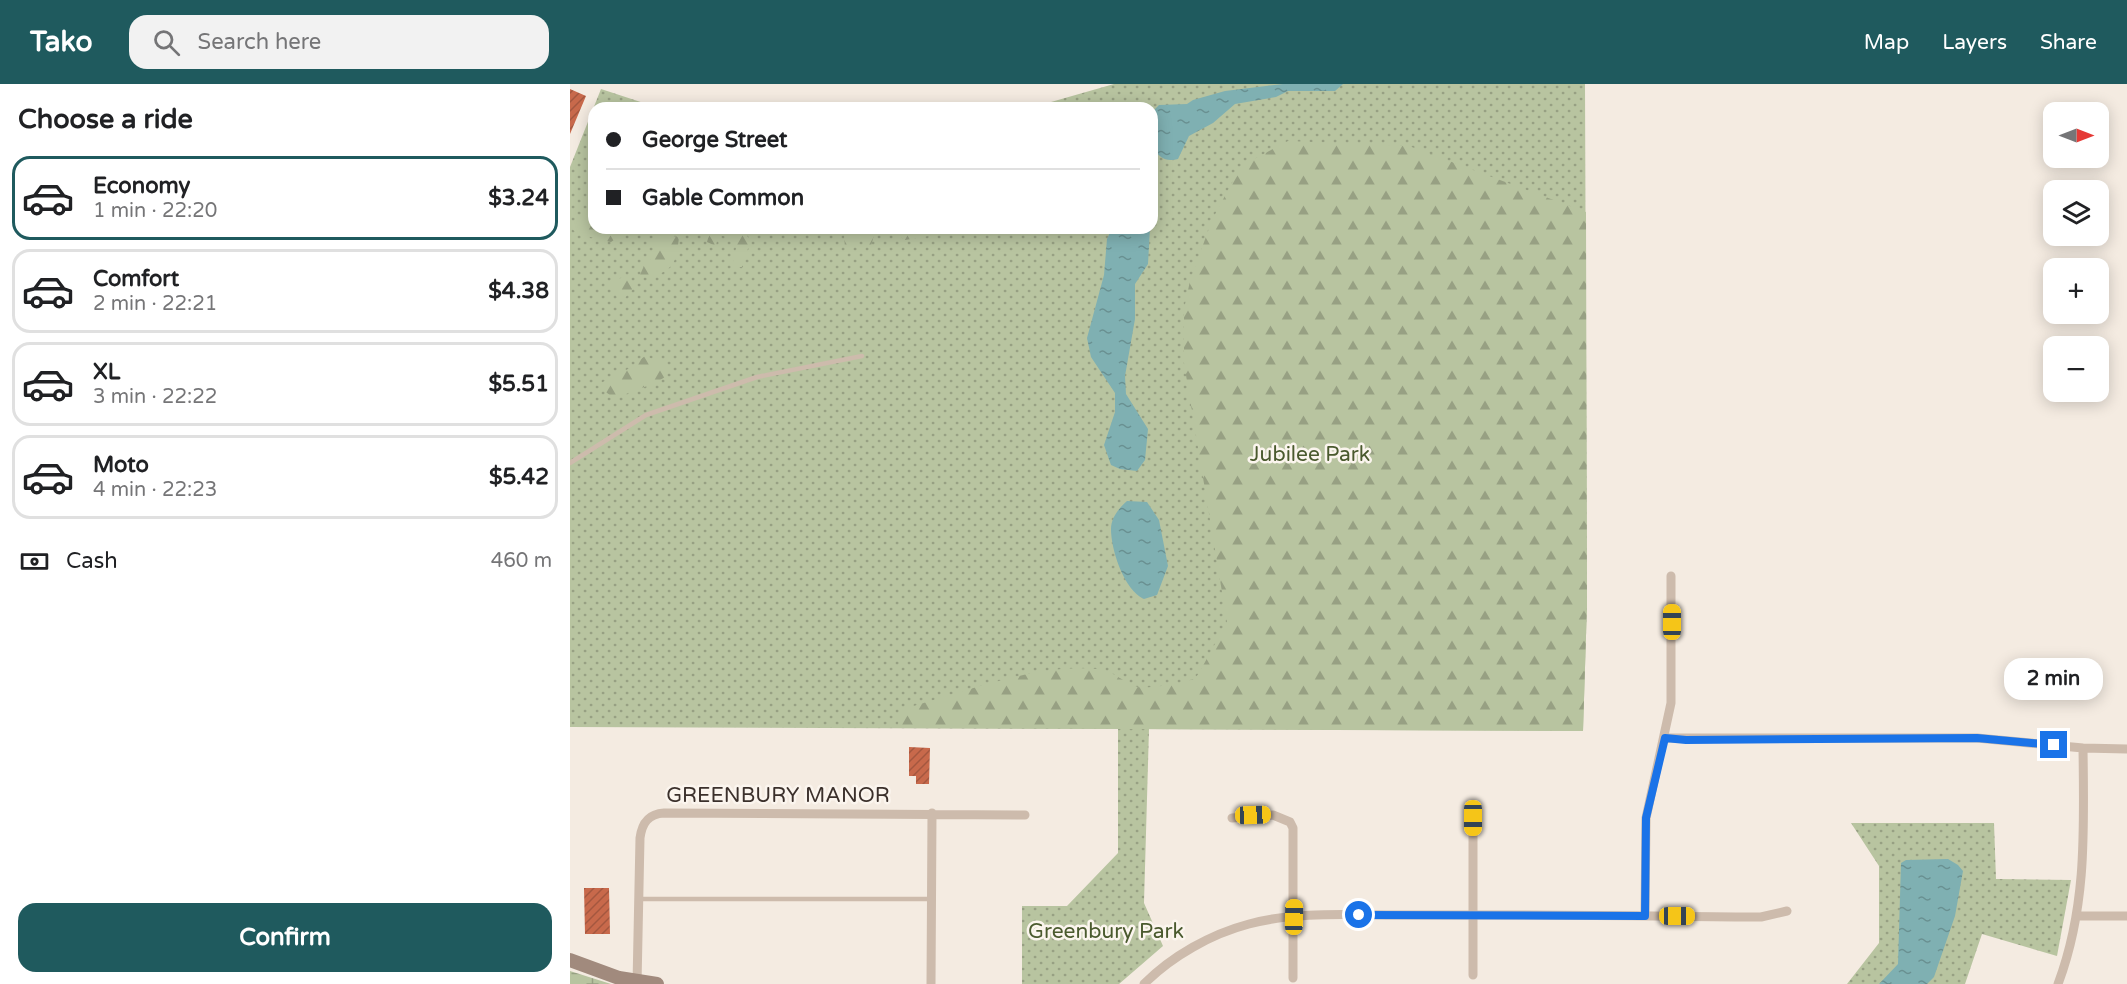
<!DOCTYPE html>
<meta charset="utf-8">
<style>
body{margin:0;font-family:"Varela Round",sans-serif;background:#f2f2f2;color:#202124;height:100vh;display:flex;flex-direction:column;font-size:22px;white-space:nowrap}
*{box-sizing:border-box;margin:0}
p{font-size:20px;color:#757577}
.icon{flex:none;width:33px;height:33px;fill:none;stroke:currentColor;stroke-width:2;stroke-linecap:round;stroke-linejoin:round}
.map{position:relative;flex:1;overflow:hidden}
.sheet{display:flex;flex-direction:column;background:#fff;width:570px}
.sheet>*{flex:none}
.guide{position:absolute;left:18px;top:18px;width:570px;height:132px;border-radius:18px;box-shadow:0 3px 15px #0003;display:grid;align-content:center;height:132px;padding:0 18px;background:#fff}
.needle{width:39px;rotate:90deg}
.buttons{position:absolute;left:1473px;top:18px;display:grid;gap:12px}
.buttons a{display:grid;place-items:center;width:66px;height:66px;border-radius:12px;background:#fff;box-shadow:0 3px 15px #0003;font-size:30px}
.end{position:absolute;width:27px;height:27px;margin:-14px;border:8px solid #1a73e8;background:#fff;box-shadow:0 0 0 3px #fff}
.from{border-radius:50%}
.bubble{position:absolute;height:42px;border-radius:18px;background:#fff;box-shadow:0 3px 15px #0003;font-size:20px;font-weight:800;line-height:42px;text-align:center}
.car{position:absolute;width:18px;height:36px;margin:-18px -9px;border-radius:8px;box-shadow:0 0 4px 2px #0007;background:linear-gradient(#f5c518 24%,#345 0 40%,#f5c518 0 76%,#345 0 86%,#f5c518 0)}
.guide b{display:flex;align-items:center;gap:21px;height:57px;font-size:22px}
.guide b+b{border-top:2px solid #e0e0e0}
.guide i{width:15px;height:15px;background:#202124}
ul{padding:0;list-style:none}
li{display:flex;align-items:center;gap:18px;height:84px;margin:0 12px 9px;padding:0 6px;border:3px solid #e0e0e0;border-radius:18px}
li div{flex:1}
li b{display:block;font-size:22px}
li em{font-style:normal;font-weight:800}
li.on{border-color:#1f5a5e}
li>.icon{width:54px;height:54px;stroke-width:1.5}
h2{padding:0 18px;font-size:27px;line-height:72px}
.pay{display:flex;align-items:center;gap:15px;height:66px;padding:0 18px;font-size:22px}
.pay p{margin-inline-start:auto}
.primary-button{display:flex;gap:12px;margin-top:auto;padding:12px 18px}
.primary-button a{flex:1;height:69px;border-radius:18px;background:#1f5a5e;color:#fff;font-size:24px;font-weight:800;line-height:69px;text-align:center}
header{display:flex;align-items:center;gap:36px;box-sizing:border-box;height:84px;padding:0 30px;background:#1f5a5e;color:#fff}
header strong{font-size:28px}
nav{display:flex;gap:33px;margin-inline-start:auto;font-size:21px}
.search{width:420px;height:54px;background:#f2f2f2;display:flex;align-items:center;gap:15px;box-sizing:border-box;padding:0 21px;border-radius:18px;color:#757577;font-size:22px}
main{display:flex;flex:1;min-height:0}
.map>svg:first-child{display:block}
.grass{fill:url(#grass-dots)}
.forest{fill:url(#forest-firs)}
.wetland{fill:url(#wetland-marsh)}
.water{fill:url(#water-ripples)}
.building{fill:url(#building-hatch)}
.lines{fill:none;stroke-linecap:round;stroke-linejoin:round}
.lane{stroke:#cdbbac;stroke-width:4.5}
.street{stroke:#cdbbac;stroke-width:9}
.secondary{stroke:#a18a7d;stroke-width:14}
.route{stroke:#1a73e8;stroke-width:8}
.labels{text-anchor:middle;stroke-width:5;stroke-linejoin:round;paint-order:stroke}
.park-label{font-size:21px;fill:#4a5a2e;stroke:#fbf5ee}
.street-label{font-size:21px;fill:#3b302b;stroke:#fbf5ee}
</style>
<header>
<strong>Tako</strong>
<div class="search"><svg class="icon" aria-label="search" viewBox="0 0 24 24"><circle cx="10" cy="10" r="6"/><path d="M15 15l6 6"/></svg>Search here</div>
<nav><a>Map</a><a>Layers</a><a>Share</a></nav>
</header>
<main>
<section class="sheet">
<h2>Choose a ride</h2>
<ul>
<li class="on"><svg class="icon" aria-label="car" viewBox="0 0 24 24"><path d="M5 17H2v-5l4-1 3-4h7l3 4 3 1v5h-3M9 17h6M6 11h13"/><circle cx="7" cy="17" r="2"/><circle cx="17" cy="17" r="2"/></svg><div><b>Economy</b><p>1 min · 22:20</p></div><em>$3.24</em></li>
<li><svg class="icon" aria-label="car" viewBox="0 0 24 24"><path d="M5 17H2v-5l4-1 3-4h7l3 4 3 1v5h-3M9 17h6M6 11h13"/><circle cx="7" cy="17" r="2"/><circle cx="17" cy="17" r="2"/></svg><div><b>Comfort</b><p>2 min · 22:21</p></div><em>$4.38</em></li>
<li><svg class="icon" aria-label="car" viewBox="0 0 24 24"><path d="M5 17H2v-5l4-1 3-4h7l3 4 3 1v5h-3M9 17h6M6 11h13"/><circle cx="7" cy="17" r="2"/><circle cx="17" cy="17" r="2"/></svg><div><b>XL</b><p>3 min · 22:22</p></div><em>$5.51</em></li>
<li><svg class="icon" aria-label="car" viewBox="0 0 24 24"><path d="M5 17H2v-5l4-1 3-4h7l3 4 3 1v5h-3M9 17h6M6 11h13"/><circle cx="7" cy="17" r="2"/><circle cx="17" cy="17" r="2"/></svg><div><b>Moto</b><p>4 min · 22:23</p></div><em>$5.42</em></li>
</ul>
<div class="pay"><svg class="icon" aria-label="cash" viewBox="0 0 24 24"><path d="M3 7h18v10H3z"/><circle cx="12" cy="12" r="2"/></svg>Cash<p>460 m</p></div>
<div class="primary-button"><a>Confirm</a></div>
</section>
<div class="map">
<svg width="1557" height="900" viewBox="0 0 1557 900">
<defs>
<pattern id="grass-dots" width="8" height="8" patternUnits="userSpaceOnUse" patternTransform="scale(1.5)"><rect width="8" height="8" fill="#b8c4a0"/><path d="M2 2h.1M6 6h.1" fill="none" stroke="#97a083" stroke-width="1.8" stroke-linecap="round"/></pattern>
<pattern id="forest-firs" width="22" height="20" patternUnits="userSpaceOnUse" patternTransform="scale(1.5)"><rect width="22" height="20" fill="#b8c4a0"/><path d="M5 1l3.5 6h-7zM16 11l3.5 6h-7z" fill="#97a083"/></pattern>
<pattern id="wetland-marsh" width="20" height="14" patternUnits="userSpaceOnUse" patternTransform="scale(1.5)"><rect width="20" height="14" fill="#b8c4a0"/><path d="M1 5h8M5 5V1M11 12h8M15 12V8" fill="none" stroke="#97a083"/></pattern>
<pattern id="water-ripples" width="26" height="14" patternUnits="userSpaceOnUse" patternTransform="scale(1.5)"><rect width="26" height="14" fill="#7fb0b2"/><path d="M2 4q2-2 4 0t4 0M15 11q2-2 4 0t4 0" fill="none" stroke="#699091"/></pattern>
<pattern id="building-hatch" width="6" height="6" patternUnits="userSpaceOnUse" patternTransform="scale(1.5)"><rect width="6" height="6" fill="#c8694b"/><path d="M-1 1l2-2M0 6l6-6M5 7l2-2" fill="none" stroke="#a4573f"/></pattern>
</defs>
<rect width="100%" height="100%" fill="#f4ebe1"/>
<path class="grass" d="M544 0H1015L1017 520 1013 647 579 645 574 819 593 862 549 900H452V822H497L548 769V645L0 643V83L31 5 89 24H24V144H582V24H460Z
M1281 739H1424L1426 795 1501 796 1487 872 1412 850 1395 900H1277L1309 859V782Z"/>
<path class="forest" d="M718 57 839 62 1016 128 1017 520 1013 647 328 644 329 626C389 610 465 579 527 585 546 587 554 600 568 603 576 605 616 599 623 595 624 595 629 590 629 589L657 538 614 279V225L620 197 642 136 671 82Z
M24 126V144H48L47 154 41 158 8 150 2 145 3 138Z
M141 144H173L180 157 173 183H162L166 164 158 153 148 151 146 162 137 158Z
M268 144H306L301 162 291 156 275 165 274 149Z
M330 144H375L376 149 335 156 328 151Z
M89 150 109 153C106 180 105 183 80 195L70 191 76 177 84 174 85 166 78 157Z
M52 193 67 200 54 215 48 216 42 200Z
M75 272 98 281 95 293C79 304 61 305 46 316L27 301 58 285Z"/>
<path class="wetland" d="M0 887 41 900H0Z"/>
<path class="water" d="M713 0H773L765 7H718L706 13 665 20 643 39 619 52 608 75C595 78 591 74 582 64V28L589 21 617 20 623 16 655 7Z
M542 144H580L578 180 565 200V235L555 292 556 310 578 345 575 376 567 387 550 385 541 381 534 361 545 328V309L521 273 517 254 534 191 537 155Z
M557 417 577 418 589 436 598 482 587 511 574 515C554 506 541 466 541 445 541 434 549 424 557 417Z
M1378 775 1388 781 1393 787 1385 832 1364 893 1357 900H1309L1328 880 1331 779 1336 776Z"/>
<path class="building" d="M0 5 16 12 0 50Z
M339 663 360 664 359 700H346V692H339Z
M14 804H39L40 850H15Z"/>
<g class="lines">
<path class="lane" d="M0 379 76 331 187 293 292 272
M70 815H362"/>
<path class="street" d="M1095 654H1407L1513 664 1557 665
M662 734 703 731 720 738 723 744V894
M903 734V891
M1075 832 1076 734 1101 619V492
M1508 832H1557
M67 900 70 754C72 739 78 730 94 729L455 731
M361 900 362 729
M574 900C602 872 641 850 679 840 731 826 789 832 842 831 958 830 1075 832 1191 833L1217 827
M1488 900C1517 823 1514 745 1513 664"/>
<path class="secondary" d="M0 876 49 894 87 900"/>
</g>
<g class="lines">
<path class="route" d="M789 831 1075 832 1076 734 1095 654 1116 656 1407 654 1484 661"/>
</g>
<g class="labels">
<g class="park-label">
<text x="740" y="377">Jubilee Park</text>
<text x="536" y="854">Greenbury Park</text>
</g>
<g class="street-label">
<text x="208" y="718">GREENBURY MANOR</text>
</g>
</g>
</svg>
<div class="buttons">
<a><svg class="needle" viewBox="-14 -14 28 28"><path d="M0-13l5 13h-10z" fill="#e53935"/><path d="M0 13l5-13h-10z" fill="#757577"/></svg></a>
<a><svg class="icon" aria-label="layers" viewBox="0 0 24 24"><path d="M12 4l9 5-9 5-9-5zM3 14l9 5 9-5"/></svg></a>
<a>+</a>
<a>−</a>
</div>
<i class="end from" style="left:789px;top:831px"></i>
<i class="end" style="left:1484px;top:661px"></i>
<div class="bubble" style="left:1434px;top:574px;width:99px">2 min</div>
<i class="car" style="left:1102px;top:538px;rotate:0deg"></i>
<i class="car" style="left:683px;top:731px;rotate:88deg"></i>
<i class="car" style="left:903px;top:734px;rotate:180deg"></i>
<i class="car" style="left:1107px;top:832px;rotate:90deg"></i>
<i class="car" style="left:724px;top:833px;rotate:1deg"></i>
<div class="guide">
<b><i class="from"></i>George Street</b>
<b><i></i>Gable Common</b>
</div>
</div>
</main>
